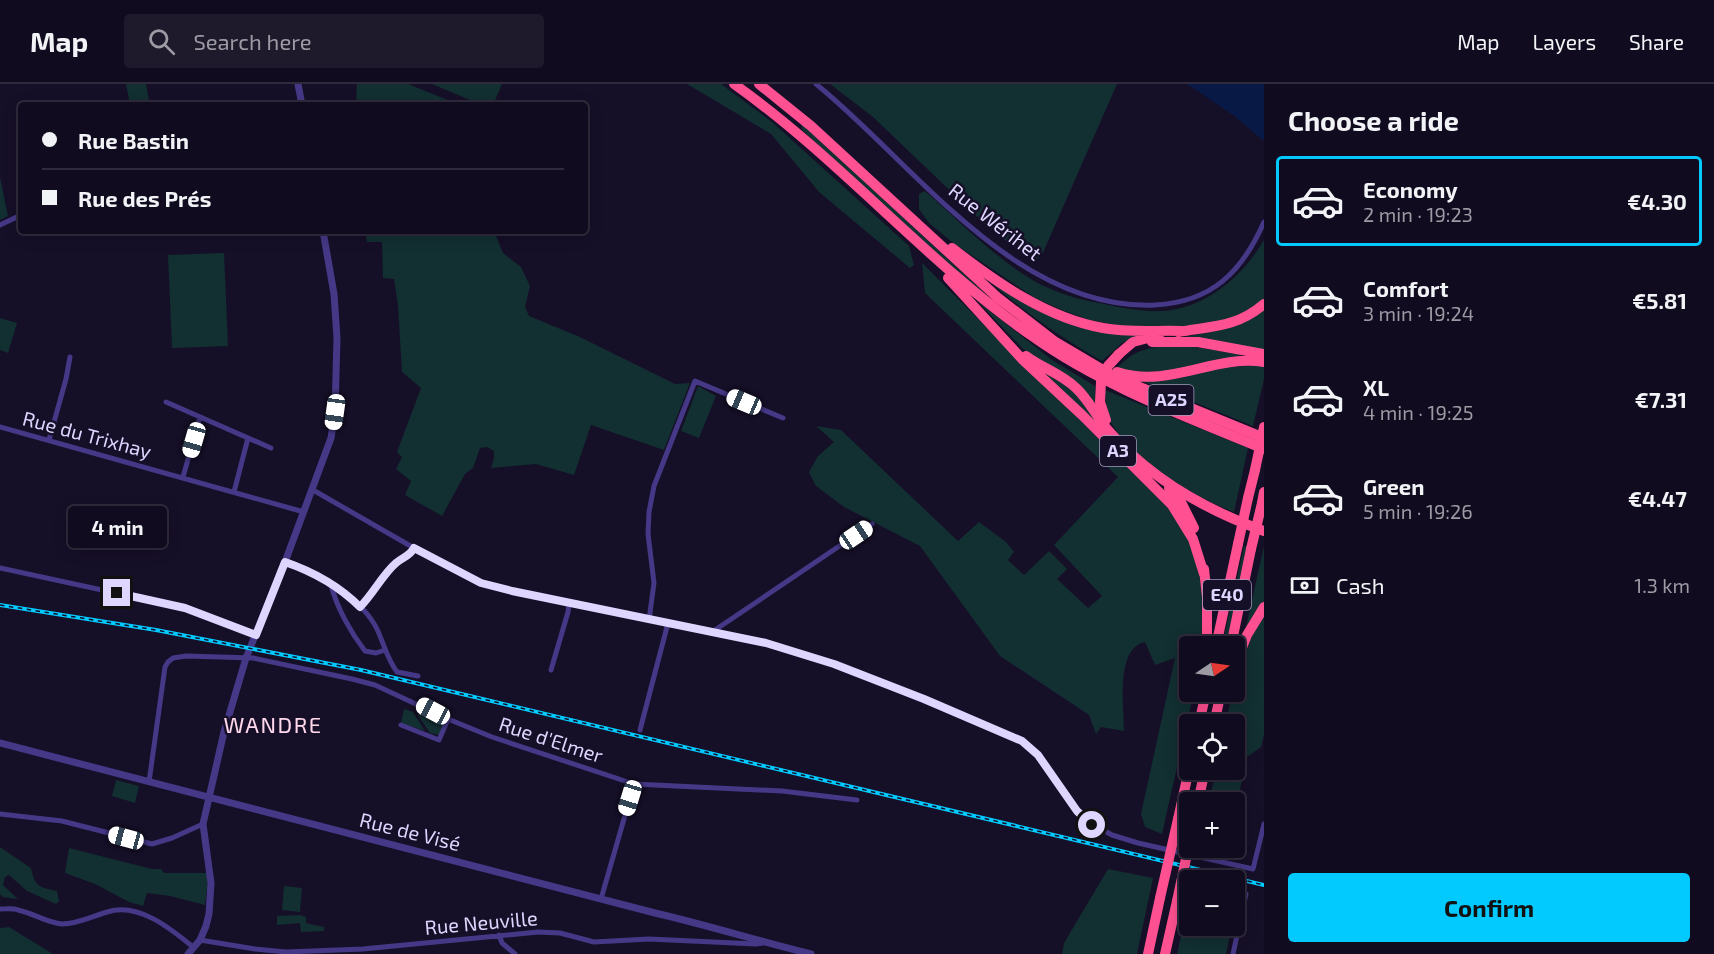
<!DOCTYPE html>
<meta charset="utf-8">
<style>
body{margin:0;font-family:"Exo 2",sans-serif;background:#1e192b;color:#f1f3f6;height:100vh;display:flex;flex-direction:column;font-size:22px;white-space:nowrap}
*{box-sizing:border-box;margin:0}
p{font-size:20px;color:#9c9ba4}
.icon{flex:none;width:33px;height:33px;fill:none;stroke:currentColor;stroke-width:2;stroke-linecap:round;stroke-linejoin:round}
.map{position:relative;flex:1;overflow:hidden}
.drawer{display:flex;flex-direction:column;background:#100b1e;width:450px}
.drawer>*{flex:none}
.banner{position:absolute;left:18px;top:18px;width:570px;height:132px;border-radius:6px;box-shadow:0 3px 15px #0003,0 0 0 2px #302b3c;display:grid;align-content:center;height:132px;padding:0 24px;background:#100b1e}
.needle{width:39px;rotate:77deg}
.fabs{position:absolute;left:1179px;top:552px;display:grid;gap:12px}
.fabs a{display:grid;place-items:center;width:66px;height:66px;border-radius:6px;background:#100b1e;box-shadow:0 3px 15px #0003,0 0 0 2px #302b3c;font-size:30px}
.end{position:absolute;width:27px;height:27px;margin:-14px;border:8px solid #dfd6ff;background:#111;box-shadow:0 0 0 3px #111}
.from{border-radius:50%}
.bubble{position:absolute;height:42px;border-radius:6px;background:#100b1e;box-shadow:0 3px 15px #0003,0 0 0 2px #302b3c;font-size:20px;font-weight:700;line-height:42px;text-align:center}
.car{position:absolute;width:18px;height:36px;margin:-18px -9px;border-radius:8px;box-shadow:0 0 4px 2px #0007;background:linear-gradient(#fff 24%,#345 0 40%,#fff 0 76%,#345 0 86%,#fff 0)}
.banner b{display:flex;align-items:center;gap:21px;height:57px;font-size:22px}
.banner b+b{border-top:2px solid #302b3c}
.banner i{width:15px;height:15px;background:#f1f3f6}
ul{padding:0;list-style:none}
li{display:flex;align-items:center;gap:18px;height:90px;margin:0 12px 9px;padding:0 12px;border:3px solid transparent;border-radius:6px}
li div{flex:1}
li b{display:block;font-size:22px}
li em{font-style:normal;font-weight:700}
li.active{border-color:#02caff}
li>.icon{width:54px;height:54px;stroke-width:1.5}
h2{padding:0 24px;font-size:27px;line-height:72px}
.pay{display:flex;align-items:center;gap:15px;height:66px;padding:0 24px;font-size:22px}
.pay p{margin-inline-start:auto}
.cta{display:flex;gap:12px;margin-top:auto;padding:12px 24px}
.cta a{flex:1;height:69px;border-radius:6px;background:#02caff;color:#111;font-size:24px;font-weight:700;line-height:69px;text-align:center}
header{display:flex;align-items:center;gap:36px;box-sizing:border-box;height:84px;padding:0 30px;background:#100b1e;border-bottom:2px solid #302b3c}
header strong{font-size:28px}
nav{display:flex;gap:33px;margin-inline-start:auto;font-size:21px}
.search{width:420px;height:54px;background:#1e192b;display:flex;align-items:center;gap:15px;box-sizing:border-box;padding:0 21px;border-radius:6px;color:#9c9ba4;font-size:22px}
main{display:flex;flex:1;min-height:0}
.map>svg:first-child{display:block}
.green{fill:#122f32}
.water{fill:#091946}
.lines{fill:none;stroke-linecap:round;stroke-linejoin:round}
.minor{stroke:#453987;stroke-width:5}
.tertiary{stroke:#453987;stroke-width:7}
.motorway{stroke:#ff5191;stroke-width:10}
.rail-casing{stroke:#02caff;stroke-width:4}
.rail{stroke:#160f28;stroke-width:1.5;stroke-dasharray:4.5;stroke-linecap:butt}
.motorway-bridge{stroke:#ff5191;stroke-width:10}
.route{stroke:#dfd6ff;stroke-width:8}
.labels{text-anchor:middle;stroke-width:5;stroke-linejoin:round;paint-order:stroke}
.shield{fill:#160f28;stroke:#a39abe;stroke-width:1.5}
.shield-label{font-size:18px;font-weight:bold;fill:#dfd6ff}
.street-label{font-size:20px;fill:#dfd6ff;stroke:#160f28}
.quarter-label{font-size:22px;letter-spacing:1.5px;fill:#ffd8ec;stroke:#160f28}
</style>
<header>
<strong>Map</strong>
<div class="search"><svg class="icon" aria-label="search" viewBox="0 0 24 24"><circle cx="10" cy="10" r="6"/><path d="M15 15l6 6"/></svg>Search here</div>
<nav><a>Map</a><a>Layers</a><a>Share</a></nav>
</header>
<main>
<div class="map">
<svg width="1264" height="870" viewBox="0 0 1264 870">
<rect width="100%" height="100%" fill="#160f28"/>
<path class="green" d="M126 0H146L150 21H130Z
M357 0H408L460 21H356Z
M432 0H502L493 21H482Z
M687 0H721L772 38 909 162 914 181 910 184 819 108 771 50Z
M830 0H1117L1042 171 1033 178 986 141 873 33Z
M801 39 990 214 946 179 802 46Z
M0 93 8 132 0 136Z
M925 107C960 138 994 173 1034 197 1056 209 1080 216 1104 220 1123 224 1143 228 1163 227 1206 224 1243 192 1264 156V215L1249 226 1222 238 1168 244 1122 242 1090 236 1062 226 1035 214 952 158 929 139 919 125V110Z
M365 147H494L503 169 521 183 530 202 525 223 529 232 580 253 675 300 690 299 664 366 591 341 574 391 536 380 491 384 494 374V367L487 363 480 364 473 384 465 390 442 432 405 411 411 397 396 385 402 373 397 368 421 304 402 288 398 221 394 195 383 194 382 158H367Z
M224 169 228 262 172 264 168 171Z
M922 179 1169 425 1190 458 1202 498 1204 562H1190V608H1194L1162 750 1145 743 1141 730 1175 574 1155 581 1145 558C1115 564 1124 623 1124 647L1101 643 1096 650 1089 631 1000 572 920 462 844 423 816 402 809 388 818 372 834 358 816 342 841 346 958 457 979 438 1006 458 1014 468 1008 476 1024 491 1049 467 1067 485 1057 495 1088 524 1102 512 1054 461 1118 393 925 209Z
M976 186 1029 220 1141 252 1122 259 1102 277C1056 251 1015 221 976 186Z
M977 217 1052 276 1095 302V320L1023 265Z
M1264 226V268L1181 254 1239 241Z
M0 234 17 239 8 269 0 266Z
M1156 263H1195L1240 270 1237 275 1156 290 1116 285C1128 272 1138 266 1156 263Z
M1264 281V295L1253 342 1139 296 1227 283Z
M1040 285 1075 307 1112 355Z
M698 302 716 312 699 354 681 347Z
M1105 306 1248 364 1234 428C1198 415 1124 371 1109 334 1105 325 1106 315 1105 306Z
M1244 462 1248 464 1226 562H1222Z
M1264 462V517L1246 543Z
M1264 531V651L1261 663 1247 673 1235 728 1234 718H1209L1216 686H1234V640H1225L1238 587 1256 542Z
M404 625 413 628 425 647 401 639Z
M417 630 444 638 439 651 430 649Z
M116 696 139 702 135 719 112 712Z
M0 763 31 784C35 803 39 803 57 807L59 817 56 820 27 807 9 791 5 793 3 801 18 815 3 813 0 810Z
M69 764 152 785H161L164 789H206L208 796 205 821 170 812 147 809 143 822 129 818 95 800 65 789Z
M1108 785 1153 794 1137 870H1062L1064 859Z
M284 802 302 804 300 828 282 826Z
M1189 817 1190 842H1232L1226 870H1177Z
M300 831 306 833V839L324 843V847L301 848 300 839 277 841V832Z
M9 843 53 870H0V844Z"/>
<path class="water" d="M1187 0H1264V57L1233 31Z"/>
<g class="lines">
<path class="minor" d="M816 0C914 79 1015 227 1155 221 1212 218 1242 188 1264 138
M0 141 21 131
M166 318 271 364
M0 343 304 428
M49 356 66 295 70 273
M183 393 200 333
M313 406 414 464 481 499 512 507 766 559 834 580 1022 657 1038 671 1078 727 1092 740 1112 751 1138 759 1253 785 1264 740
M234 408 248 354
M285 478C318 490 361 513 377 545 384 560 387 575 397 588L418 592
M0 484 185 524 256 551
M331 501C337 524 351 549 365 567L376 569 385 566
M360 523C374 510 383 490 396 479 403 473 410 472 414 464
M649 536 654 499 648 450 649 428 654 402 695 297 783 334
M712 548 872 440
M551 586 568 528 569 519
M401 641 439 656 448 635
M640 646 668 539
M149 698 165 583 168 578 173 574 186 572 253 574 352 595 375 601 448 635 492 653 634 700 782 707 857 716
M0 730 62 737 152 760 172 754 203 740
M601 815 634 700
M0 825C6 825 13 824 18 826 33 829 47 839 62 840 78 840 93 832 107 828 138 818 170 844 193 863
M499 851 502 859 515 870
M200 856 255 865 286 868 363 865 538 848 560 849 594 858 649 855 756 860 763 859
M1233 870 1246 810"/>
<path class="tertiary" d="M298 0 302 21
M0 659 655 829C707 841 758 857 811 870
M188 870 200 856 206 842 209 830 211 799 203 740 224 648 246 574 285 478 331 354 335 328 337 254 334 210 323 147"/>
<path class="motorway" d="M734 0C840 75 925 177 1032 252 1102 302 1185 332 1264 365
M759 0 811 42 997 213 1054 257 1115 293 1264 354
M952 164C997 199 1047 234 1103 244 1129 249 1156 246 1182 247
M948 194 1022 275 1082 331 1172 421 1193 455 1204 490
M1178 248C1211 242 1236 244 1264 220
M1152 258H1198L1264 270
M1119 270 1133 258 1159 251
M1026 272C1042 284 1062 290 1076 304 1089 316 1096 332 1107 345 1148 393 1206 426 1264 447
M1117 288C1169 305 1215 270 1264 278
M1101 298 1100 318 1106 336
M1169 404 1182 420 1194 444
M1248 414 1255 386
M1262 419 1264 408
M1204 485 1207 513V562
M1216 562 1238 460
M1231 562 1251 465
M1234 584 1247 551 1264 523
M1199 640 1206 608
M1214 640 1221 608
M1198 718 1205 686
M1178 735 1190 681
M1148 870 1160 814
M1165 870 1177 817"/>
<defs>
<path id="rail" d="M0 521 156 546 361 586 1264 801"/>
</defs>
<use href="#rail" class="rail-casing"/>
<use href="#rail" class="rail"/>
<path class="motorway-bridge" d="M1101 298 1108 282 1119 270
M1255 386 1264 343
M1238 460 1248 414
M1251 465 1262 419
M1160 814 1178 735
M1177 817 1190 756"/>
</g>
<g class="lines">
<path class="route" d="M117 509 185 524 256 551 285 478C314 488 338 501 360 523 373 510 383 490 396 479 403 473 410 472 414 464L481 499 512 507 766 559 834 580 924 615 1022 657 1038 671 1077 727 1092 741"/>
</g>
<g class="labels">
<g class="shield">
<rect x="1148.5" y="301" width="45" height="30" rx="4.5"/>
<rect x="1100" y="352" width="36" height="30" rx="4.5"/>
<rect x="1203" y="496" width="48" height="30" rx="4.5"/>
</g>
<g class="shield-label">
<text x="1171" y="322">A25</text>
<text x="1118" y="373">A3</text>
<text x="1227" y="517">E40</text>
</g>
<g class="street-label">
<text transform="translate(995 138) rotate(38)" y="7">Rue Wérihet</text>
<text transform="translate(87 351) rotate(15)" y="7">Rue du Trixhay</text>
<text transform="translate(551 656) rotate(18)" y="7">Rue d'Elmer</text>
<text transform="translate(410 748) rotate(14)" y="7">Rue de Visé</text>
<text transform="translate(481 839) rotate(-5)" y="7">Rue Neuville</text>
</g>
<g class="quarter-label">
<text x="273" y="649">WANDRE</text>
</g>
</g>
</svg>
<div class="fabs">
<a><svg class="needle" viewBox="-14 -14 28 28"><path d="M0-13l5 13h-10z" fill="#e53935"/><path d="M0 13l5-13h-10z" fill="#9c9ba4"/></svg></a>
<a><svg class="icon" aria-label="locate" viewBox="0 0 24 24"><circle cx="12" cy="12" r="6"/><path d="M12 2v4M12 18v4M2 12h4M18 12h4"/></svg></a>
<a>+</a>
<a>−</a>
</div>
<i class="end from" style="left:1092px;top:741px"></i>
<i class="end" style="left:117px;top:509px"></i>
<div class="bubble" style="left:68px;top:422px;width:99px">4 min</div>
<i class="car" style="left:744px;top:318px;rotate:293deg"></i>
<i class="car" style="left:335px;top:328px;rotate:188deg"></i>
<i class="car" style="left:194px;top:356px;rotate:196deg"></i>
<i class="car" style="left:856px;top:451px;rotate:56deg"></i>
<i class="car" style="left:433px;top:627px;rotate:298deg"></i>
<i class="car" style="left:630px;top:714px;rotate:197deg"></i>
<i class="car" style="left:126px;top:754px;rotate:285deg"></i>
<div class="banner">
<b><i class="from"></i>Rue Bastin</b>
<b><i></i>Rue des Prés</b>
</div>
</div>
<section class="drawer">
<h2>Choose a ride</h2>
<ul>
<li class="active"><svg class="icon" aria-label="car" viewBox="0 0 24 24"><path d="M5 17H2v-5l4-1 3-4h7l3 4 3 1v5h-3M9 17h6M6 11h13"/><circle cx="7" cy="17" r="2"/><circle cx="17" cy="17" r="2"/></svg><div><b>Economy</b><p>2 min · 19:23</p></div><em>€4.30</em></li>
<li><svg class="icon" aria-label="car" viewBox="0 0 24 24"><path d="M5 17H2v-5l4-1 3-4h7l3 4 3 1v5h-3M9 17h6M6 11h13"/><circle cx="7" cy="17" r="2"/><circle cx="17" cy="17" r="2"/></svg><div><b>Comfort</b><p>3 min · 19:24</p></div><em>€5.81</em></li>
<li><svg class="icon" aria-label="car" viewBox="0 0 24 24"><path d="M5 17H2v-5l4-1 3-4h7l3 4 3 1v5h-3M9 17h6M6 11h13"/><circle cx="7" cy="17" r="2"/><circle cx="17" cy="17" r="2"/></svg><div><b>XL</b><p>4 min · 19:25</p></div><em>€7.31</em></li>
<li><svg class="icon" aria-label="car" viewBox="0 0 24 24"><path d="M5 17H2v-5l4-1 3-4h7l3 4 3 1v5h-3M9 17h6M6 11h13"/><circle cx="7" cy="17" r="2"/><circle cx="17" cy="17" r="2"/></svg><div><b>Green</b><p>5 min · 19:26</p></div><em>€4.47</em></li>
</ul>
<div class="pay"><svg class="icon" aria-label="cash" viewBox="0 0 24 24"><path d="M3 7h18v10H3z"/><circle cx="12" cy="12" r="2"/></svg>Cash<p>1.3 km</p></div>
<div class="cta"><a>Confirm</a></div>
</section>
</main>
